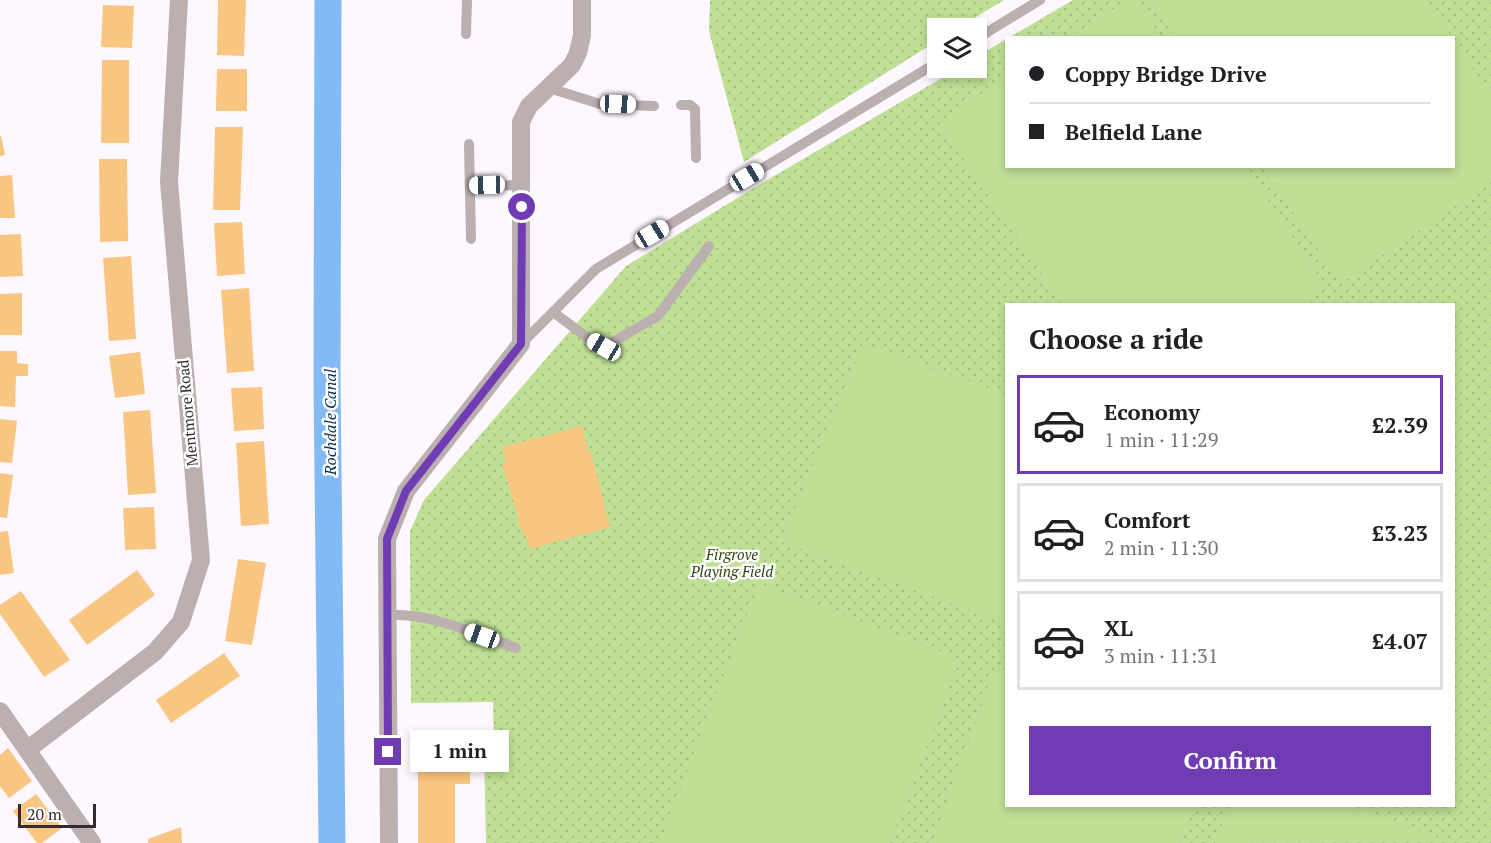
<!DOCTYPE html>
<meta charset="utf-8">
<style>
body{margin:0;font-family:"PT Serif",serif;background:#f2f2f2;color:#202124;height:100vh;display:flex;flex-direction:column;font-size:22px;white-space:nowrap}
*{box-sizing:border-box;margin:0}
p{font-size:20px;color:#757577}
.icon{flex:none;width:33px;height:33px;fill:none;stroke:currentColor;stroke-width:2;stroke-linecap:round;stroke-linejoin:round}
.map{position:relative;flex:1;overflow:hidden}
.panel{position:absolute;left:1005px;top:303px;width:450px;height:504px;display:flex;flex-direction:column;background:#fff;border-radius:0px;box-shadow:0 3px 9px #0003}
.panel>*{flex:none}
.guide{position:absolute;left:1005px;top:36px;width:450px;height:132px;border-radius:0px;box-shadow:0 3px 9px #0003;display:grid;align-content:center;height:132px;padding:0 24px;background:#fff}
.buttons{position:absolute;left:927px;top:18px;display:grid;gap:12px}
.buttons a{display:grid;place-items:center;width:60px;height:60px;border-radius:0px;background:#fff;box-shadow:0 3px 9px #0003;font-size:30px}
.scale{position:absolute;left:18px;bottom:15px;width:78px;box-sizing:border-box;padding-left:6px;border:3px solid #322c32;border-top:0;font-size:16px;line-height:21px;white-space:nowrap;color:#322c32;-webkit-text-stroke:4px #fff;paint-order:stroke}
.end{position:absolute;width:27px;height:27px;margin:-14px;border:8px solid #703cb3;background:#fff;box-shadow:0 0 0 3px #fff}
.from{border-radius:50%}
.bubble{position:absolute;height:42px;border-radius:0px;background:#fff;box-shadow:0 3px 9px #0003;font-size:20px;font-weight:700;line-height:42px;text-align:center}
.car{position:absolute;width:18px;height:36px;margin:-18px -9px;border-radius:8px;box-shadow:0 0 4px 2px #0007;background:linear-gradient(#fff 24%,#345 0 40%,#fff 0 76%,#345 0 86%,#fff 0)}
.guide b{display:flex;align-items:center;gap:21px;height:57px;font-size:22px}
.guide b+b{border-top:2px solid #e0e0e0}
.guide i{width:15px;height:15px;background:#202124}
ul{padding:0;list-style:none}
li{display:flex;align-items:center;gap:18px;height:99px;margin:0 12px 9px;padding:0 12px;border:3px solid #e0e0e0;border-radius:0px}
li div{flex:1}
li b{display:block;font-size:22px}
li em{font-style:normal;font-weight:700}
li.selected{border-color:#703cb3}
li>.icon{width:54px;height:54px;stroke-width:1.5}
h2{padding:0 24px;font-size:27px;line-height:72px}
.action{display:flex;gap:12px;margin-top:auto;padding:12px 24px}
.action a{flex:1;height:69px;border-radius:0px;background:#703cb3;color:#fff;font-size:24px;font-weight:700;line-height:69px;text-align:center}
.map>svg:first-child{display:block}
.park{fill:url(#park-dots);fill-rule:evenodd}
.pitch{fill:#bedf94}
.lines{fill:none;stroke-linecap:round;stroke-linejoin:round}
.canal{stroke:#82baf6;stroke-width:27}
.building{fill:#f8c680}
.lane{stroke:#bbafaf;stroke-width:10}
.street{stroke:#bbafaf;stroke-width:18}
.route{stroke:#703cb3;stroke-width:8}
.labels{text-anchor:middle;stroke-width:5;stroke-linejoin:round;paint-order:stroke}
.street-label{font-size:15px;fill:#322c32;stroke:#fff}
.park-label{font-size:15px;font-style:italic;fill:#30440f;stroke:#fff}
.water-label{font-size:16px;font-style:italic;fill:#032c52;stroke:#fff}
</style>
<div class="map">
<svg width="1491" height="843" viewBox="0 0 1491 843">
<defs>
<pattern id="park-dots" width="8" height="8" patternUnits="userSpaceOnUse" patternTransform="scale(1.5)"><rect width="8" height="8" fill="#bedf94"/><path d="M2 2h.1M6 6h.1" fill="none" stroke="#a4c080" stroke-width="1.8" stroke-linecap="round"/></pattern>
</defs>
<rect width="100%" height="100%" fill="#fef7ff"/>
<path class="park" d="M710 0H1004L958 28H938L937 41 744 162 709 31Z
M1073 0H1491V843H486L484 749H494L493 702 411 703 410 531 424 500 626 266 757 186 959 68H976L977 57 1006 39V166H1454V38L1010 37ZM1006 304H1454V806H1006Z"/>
<path class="pitch" d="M1128 0H1136L1161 37H1070Z
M1150 0H1427L1452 37H1175Z
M1454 40 1491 97V182L1341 283 1262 167 1454 166Z
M1006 78V166L1246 167 1325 286 1297 304H1062L939 122Z
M863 344 1006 394V623L781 542Z
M759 583 960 659 890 843H660Z
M995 667 1006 671V806H1194L1180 843H932Z
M1229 806H1351L1449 842 1215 843Z"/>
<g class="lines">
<path class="canal" d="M328 0 327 379 332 843"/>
</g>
<path class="building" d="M218 0H246L244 56 217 55Z
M103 5 134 6 132 48 101 47Z
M102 60H129V143H101Z
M217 69H247V111H216Z
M215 127H243L240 210H213Z
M0 136H1L5 155 0 156Z
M99 159H127L128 241 100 242Z
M12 175 15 218H0V176Z
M242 222 245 274 217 276 214 223Z
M21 234 23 276 0 277V235Z
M131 256 136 339 109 341 103 258Z
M249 288 254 371 227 373 221 290Z
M22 293V335H0V294Z
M0 351H17V363L28 364V376H16L15 407 0 406Z
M140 352 145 394 115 398 109 356Z
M262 387 264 429 234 431 231 388Z
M150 410 156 493 128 495 123 412Z
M0 419 17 421 12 463 0 462Z
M582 426 588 451 590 450 604 502H603L610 527 530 549 526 536H523L503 465 506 463 502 447Z
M264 441 269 524 241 526 236 443Z
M0 473 13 475 7 518 0 517Z
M154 507 156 549 125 550 123 508Z
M8 531 14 573 0 575V532Z
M238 559 266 563 252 645 225 641Z
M137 570 155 595 87 645 69 620Z
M21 591 70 660 44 677 0 614V605Z
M224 653 240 676 171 723 156 700Z
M470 742 471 760 455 761 456 769H470V784H455V843H418V744Z
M8 748 32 781 9 798 0 786V755Z
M36 794 62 828 42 843H37L13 811Z
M181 827 182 843H148V839Z"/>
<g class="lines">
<path class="lane" d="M466 34 467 0
M976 39 1040 0
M549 88 600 104 654 106
M681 105H690L695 109 696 158
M469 144 471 239
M470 186 522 185
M553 312 588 338 604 347 658 316 709 246
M521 344 596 269 938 62
M388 615C432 613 475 634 516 648"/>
<path class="street" d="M0 711 92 843
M27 750 155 652 181 622 201 560 169 182 179 0
M389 843 387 539 406 491 521 344V122L529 106 572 65 578 53 582 35V0"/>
</g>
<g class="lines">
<path class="route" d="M388 752 387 539 406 491 521 344 522 207"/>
</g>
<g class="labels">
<g class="street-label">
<text transform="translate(188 413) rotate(-95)" y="5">Mentmore Road</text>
</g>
<g class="park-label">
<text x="732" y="560">Firgrove<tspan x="732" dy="17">Playing Field</tspan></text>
</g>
<g class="water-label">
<text transform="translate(330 422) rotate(-90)" y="6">Rochdale Canal</text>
</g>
</g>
</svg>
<div class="buttons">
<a><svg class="icon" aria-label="layers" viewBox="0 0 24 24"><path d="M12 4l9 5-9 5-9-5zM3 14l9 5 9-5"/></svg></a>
</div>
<div class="scale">20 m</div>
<i class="end from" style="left:522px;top:207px"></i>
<i class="end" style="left:388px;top:752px"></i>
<div class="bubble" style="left:410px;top:730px;width:99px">1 min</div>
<i class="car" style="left:618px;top:104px;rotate:92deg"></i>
<i class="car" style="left:747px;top:177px;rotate:59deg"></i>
<i class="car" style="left:487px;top:185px;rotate:269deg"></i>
<i class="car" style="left:652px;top:234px;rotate:59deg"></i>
<i class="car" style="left:604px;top:347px;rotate:300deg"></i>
<i class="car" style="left:482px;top:636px;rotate:290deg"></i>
<div class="guide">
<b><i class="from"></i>Coppy Bridge Drive</b>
<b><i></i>Belfield Lane</b>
</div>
<section class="panel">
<h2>Choose a ride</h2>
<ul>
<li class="selected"><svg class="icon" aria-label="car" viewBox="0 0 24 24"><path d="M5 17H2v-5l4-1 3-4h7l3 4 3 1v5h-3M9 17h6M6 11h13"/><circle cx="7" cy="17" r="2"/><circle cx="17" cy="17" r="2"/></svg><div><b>Economy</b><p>1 min · 11:29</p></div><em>£2.39</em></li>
<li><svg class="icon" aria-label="car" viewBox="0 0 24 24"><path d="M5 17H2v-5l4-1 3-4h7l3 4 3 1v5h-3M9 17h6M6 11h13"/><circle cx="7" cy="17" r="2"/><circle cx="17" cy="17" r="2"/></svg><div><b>Comfort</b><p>2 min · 11:30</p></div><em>£3.23</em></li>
<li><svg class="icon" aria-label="car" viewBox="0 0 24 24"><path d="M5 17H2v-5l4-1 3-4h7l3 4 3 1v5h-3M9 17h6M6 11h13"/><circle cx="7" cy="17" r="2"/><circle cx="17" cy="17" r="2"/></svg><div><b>XL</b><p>3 min · 11:31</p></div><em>£4.07</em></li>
</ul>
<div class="action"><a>Confirm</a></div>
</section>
</div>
